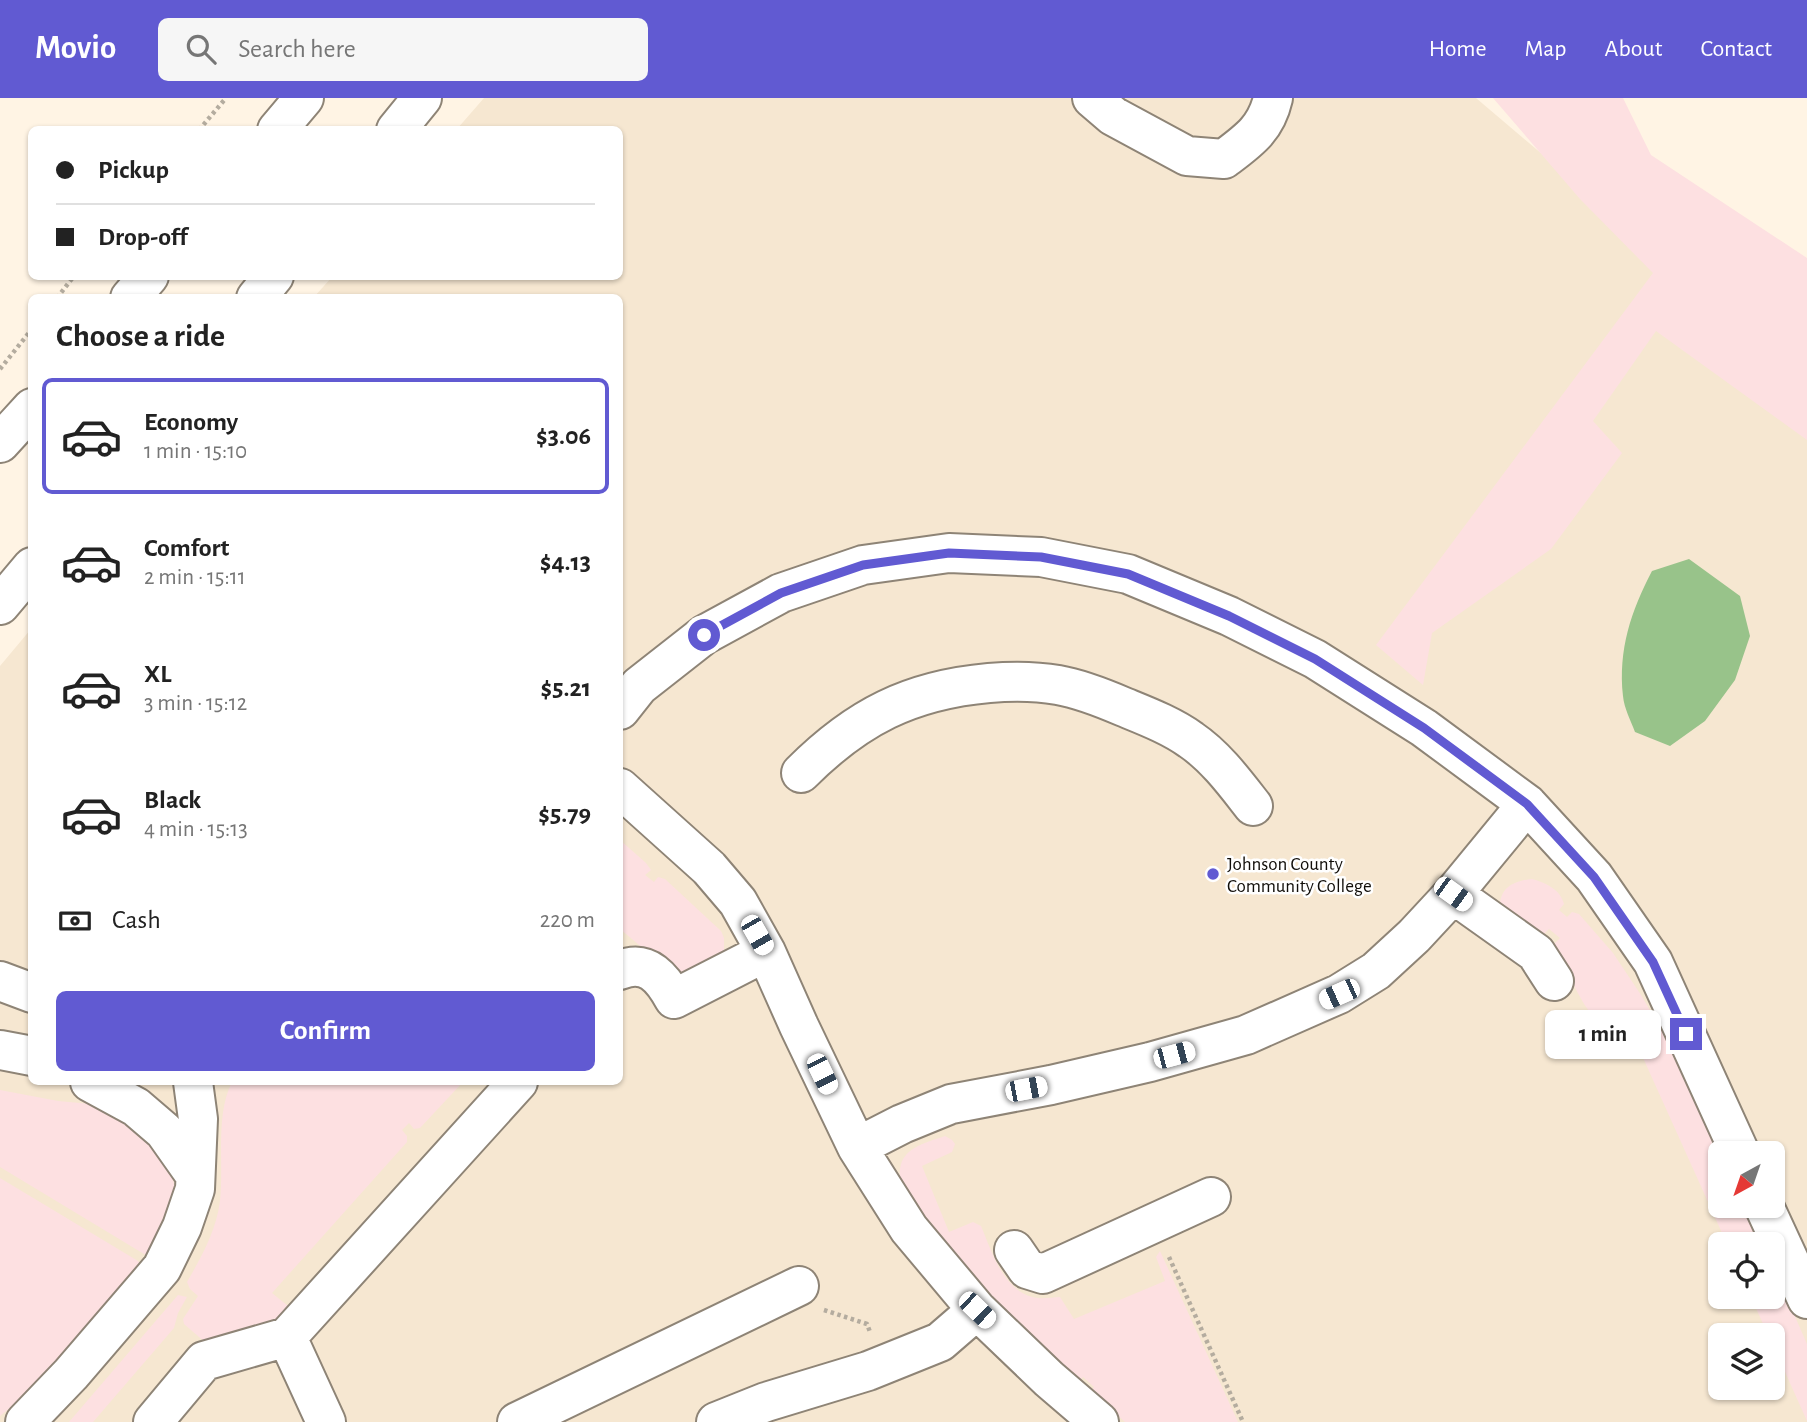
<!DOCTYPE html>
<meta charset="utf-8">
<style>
body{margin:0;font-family:"Alegreya Sans",sans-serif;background:#f6f6f6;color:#222;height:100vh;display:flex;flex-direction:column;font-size:26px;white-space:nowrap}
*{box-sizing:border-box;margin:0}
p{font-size:23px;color:#767676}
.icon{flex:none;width:38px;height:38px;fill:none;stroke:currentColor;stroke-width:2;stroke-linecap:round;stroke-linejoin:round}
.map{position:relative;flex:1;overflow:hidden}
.drawer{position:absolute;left:28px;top:196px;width:595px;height:791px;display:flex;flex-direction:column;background:#fff;border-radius:10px;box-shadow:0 2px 5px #0004}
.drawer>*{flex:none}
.guide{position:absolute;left:28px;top:28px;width:595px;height:154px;border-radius:10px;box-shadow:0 2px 5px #0004;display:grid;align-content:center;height:154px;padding:0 28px;background:#fff}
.needle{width:46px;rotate:220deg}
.buttons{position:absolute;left:1708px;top:1043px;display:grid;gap:14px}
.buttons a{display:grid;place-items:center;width:77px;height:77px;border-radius:10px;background:#fff;box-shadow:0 2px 5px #0004;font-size:35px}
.end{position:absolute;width:32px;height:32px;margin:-16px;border:9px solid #615ad2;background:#fff;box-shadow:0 0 0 4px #fff}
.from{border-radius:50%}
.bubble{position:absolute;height:49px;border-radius:10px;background:#fff;box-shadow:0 2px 5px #0004;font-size:23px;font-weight:700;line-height:49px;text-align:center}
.car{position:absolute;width:21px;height:42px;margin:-21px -10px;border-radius:9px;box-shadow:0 0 5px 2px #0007;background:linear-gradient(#fff 24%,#345 0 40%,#fff 0 76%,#345 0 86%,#fff 0)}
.guide b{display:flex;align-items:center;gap:24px;height:66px;font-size:26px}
.guide b+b{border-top:2px solid #e0e0e0}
.guide i{width:18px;height:18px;background:#222}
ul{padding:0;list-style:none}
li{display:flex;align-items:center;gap:21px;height:116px;margin:0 14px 10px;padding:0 14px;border:4px solid transparent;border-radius:10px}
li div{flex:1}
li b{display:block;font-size:26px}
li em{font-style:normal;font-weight:700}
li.active{border-color:#615ad2}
li>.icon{width:63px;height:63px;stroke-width:1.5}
h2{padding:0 28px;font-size:32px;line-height:84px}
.pay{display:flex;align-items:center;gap:18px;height:77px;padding:0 28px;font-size:26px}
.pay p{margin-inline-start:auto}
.cta{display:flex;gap:14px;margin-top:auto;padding:14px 28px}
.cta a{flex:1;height:80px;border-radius:10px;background:#615ad2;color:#fff;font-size:28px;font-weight:700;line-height:80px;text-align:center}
header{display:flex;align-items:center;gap:42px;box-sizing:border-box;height:98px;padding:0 35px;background:#615ad2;color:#fff}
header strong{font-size:33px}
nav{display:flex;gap:38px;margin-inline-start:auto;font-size:24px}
.search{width:490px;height:63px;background:#f6f6f6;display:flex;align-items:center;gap:18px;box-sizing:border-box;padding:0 24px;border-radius:10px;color:#767676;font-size:26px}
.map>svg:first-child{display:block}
.built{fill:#f6e7d1;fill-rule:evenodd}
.green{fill:#fde0e1}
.water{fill:#98c38a}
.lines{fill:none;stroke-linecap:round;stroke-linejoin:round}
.minor-casing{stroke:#8e8476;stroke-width:42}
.major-casing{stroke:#8e8476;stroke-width:42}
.path{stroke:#b4ac9f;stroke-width:4.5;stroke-dasharray:3.5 3.5;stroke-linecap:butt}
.minor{stroke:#fff;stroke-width:38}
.major{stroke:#fff;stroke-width:38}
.route{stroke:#615ad2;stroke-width:9}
.poi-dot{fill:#615ad2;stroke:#fff;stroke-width:2.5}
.labels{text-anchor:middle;stroke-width:5;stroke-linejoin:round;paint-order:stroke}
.poi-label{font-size:19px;fill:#110e09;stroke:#fff;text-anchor:start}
</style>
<header>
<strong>Movio</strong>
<div class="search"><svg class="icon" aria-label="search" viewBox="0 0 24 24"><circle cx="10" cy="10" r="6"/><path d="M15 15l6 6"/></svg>Search here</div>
<nav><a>Home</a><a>Map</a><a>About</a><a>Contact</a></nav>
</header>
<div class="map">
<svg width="1807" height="1324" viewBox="0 0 1807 1324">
<rect width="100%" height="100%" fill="#fff4e4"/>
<path class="built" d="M484 0H1476L1807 281V1324H0V568L31 531 32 984H620V200L314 199 332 179 620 178V32L457 31ZM1720 1055H1773V1108H1720ZM1720 1146H1773V1199H1720ZM1720 1237H1773V1290H1720Z"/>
<path class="green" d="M1493 0H1623L1651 57 1807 160V342L1656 233 1593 323 1622 355 1551 451 1432 535 1423 587 1376 547 1653 175 1580 101Z
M620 742 646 765 651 772 645 777 654 784 658 779 665 781 721 833 724 840V857L684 881 664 859 644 851 620 831Z
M1532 781C1546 785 1560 791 1564 806L1559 812 1567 819 1572 814 1579 816 1613 855 1641 897 1673 951 1720 1055V1108H1746L1763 1146H1727L1635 942 1610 951 1603 947 1598 928 1604 925 1600 916 1594 918C1579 905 1565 865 1554 846L1560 840 1549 831 1543 837 1500 809C1500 789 1514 783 1532 781Z
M232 984H463L420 1030 414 1031 409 1025 402 1032 407 1038V1044L272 1195 288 1208 289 1219 206 1245 184 1226 183 1221 198 1198 190 1191 187 1184C202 1158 216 1133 220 1103 224 1065 215 1017 232 984Z
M0 992 58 1003 91 1006 122 1016 171 1068 175 1093 153 1159 144 1156 0 1069Z
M945 1038 952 1042 955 1046 952 1054 922 1068 949 1134 973 1124 981 1128C992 1154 1004 1196 1038 1200 1045 1201 1053 1199 1060 1199L1074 1221 1165 1183 1156 1159 1160 1153 1238 1324H1125L1091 1293 1094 1289 1083 1279 1078 1284 1011 1224 927 1125 900 1080C897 1051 922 1046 945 1038Z
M0 1080 138 1163 143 1171 41 1284 0 1318Z
M1773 1168 1807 1246V1323L1773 1247V1237H1768L1751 1199H1773Z
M178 1197 187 1199 178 1215 174 1230 93 1324H69Z"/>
<path class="water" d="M1689 461 1740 498 1750 538 1735 582 1705 623 1670 648 1635 634C1631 623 1624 610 1623 598 1618 552 1631 513 1652 473Z"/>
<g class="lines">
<defs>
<path id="minor" d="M1092 0 1113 18 1187 58 1224 61C1248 43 1266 31 1273 0
M620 612 639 588 704 537 781 495 863 467 949 455 1041 459 1128 476 1229 518 1315 561 1424 630 1527 706 1594 779 1653 864 1740 1055
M801 675C857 619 910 592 989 585 1012 583 1035 583 1058 587 1081 591 1103 600 1124 609 1146 618 1172 628 1191 642 1216 659 1235 685 1253 708
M620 690 709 770 738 804 766 854 799 928 857 1049 909 1131 977 1212 1049 1281 1099 1324
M1453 796 1536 855 1554 883
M620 872C647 861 662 879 674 901L766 854
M0 883 32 895
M0 952 32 958
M90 984 136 1009 164 1033 195 1077
M857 1049 902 1026 951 1006 1051 987 1150 964 1246 937 1339 896 1376 873 1414 838 1453 796 1527 706
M1764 1108 1807 1201
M1014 1152 1027 1171 1043 1176 1211 1099
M287 1239 326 1324
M25 1324 71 1276 162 1170 182 1129 195 1091 198 1021 193 984
M153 1324 204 1263 287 1239 518 984
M517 1324 799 1188
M716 1324 766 1304 868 1273 940 1244 977 1212"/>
<path id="major" d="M277 32 304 0
M396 32 422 0
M130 200 149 178
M256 200 274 178
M0 345 32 310
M0 507 32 469"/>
</defs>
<use href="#minor" class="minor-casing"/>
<use href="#major" class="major-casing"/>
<path class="path" d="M199 32 226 0
M57 200 74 178
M0 271 32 231
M1169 1159 1243 1324
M824 1212 867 1226 870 1234"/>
<use href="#minor" class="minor"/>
<use href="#major" class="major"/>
</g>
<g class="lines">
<path class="route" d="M704 537 781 495 863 467 949 455 1041 459 1128 476 1229 518 1315 561 1424 630 1527 706 1594 779 1653 864 1686 936"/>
</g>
<circle class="poi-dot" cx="1213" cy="776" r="7"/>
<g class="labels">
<g class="poi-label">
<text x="1227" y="772">Johnson County<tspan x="1227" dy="22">Community College</tspan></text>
</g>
</g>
</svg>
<div class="buttons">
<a><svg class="needle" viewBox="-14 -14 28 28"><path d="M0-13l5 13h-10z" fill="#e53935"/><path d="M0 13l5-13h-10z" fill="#767676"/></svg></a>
<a><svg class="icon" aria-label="locate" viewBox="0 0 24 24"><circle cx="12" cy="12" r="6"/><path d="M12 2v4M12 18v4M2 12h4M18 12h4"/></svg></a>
<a><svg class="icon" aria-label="layers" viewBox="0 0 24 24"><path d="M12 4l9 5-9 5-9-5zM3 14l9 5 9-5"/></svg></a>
</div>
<i class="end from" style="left:704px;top:537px"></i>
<i class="end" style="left:1686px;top:936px"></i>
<div class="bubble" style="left:1545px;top:912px;width:116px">1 min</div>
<i class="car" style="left:1453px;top:796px;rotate:126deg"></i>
<i class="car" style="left:757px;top:837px;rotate:150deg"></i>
<i class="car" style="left:1339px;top:896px;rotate:246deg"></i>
<i class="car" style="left:1174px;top:957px;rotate:75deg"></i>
<i class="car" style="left:822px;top:976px;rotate:154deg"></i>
<i class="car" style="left:1026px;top:991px;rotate:79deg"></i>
<i class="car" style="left:977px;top:1212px;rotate:134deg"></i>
<div class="guide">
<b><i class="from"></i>Pickup</b>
<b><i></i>Drop-off</b>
</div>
<section class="drawer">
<h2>Choose a ride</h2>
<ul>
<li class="active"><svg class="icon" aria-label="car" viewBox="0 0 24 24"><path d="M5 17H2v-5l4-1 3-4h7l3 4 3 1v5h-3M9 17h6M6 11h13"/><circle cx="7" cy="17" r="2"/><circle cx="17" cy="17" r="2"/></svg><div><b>Economy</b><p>1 min · 15:10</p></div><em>$3.06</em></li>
<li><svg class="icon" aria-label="car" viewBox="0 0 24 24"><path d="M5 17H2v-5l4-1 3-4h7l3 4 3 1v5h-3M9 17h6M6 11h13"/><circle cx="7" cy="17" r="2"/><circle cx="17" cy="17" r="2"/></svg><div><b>Comfort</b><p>2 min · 15:11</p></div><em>$4.13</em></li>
<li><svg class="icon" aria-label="car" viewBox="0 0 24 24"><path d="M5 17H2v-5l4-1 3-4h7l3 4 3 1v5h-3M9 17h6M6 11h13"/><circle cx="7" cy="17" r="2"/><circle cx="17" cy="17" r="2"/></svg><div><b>XL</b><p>3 min · 15:12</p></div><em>$5.21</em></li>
<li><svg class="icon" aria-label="car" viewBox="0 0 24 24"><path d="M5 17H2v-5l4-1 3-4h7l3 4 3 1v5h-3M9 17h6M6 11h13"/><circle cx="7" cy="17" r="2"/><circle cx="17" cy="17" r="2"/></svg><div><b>Black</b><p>4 min · 15:13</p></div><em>$5.79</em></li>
</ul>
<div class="pay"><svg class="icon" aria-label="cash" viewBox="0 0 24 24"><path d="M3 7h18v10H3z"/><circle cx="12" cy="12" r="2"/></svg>Cash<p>220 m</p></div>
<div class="cta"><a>Confirm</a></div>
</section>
</div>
